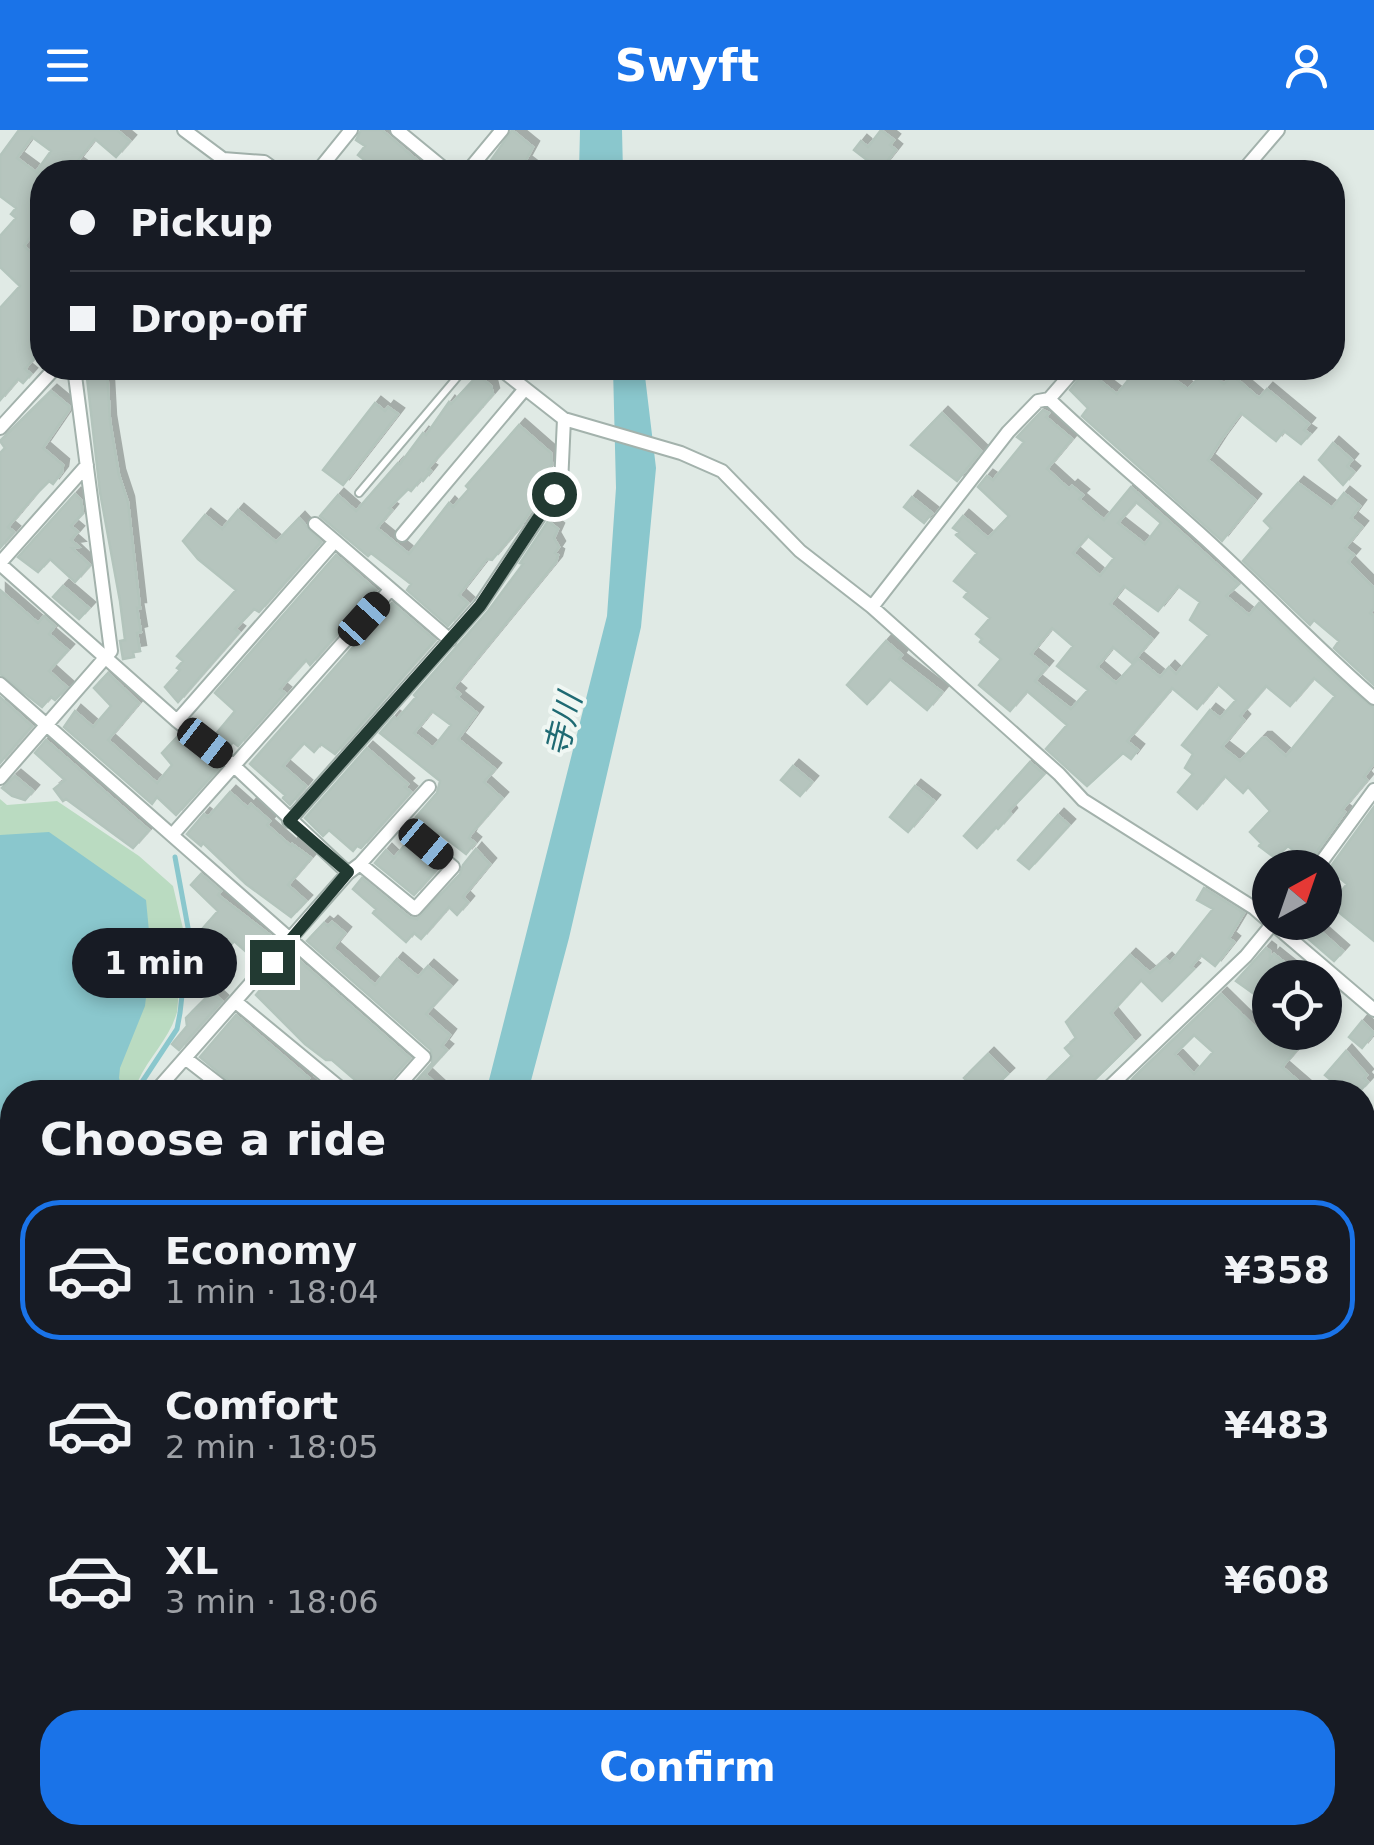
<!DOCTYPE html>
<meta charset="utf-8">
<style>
body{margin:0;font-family:"DejaVu Sans","Noto Sans JP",sans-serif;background:#20242c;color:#f1f3f6;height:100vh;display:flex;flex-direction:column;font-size:38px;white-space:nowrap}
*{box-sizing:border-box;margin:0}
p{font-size:32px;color:#9ea1a6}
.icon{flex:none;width:55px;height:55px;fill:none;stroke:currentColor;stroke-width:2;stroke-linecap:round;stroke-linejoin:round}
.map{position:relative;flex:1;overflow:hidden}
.sheet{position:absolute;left:0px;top:950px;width:1375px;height:765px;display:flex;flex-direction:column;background:#171b24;border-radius:40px 40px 0 0;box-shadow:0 5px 15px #0003}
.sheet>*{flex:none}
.hud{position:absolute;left:30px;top:30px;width:1315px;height:220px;border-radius:40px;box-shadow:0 5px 15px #0003;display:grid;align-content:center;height:220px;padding:0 40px;background:#171b24}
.needle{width:65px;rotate:40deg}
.tools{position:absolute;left:1252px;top:720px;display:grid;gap:20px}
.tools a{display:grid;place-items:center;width:90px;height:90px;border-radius:50%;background:#171b24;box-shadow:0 5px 15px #0003;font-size:50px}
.end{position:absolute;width:45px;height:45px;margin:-22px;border:12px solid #223a32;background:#fff;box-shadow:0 0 0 5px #fff}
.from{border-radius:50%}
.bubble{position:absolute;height:70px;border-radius:35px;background:#171b24;box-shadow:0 5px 15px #0003;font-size:32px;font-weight:700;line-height:70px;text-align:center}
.car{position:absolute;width:30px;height:60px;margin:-30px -15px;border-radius:12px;box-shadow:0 0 8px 2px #0007;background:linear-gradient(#222 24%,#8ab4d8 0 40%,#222 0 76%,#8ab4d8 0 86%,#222 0)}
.hud b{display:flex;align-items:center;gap:35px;height:95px;font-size:38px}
.hud b+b{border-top:2px solid #363941}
.hud i{width:25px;height:25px;background:#f1f3f6}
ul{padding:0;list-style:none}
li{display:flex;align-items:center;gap:30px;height:140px;margin:0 20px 15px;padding:0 20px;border:5px solid transparent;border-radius:40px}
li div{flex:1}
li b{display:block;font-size:38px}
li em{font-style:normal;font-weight:700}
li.on{border-color:#1a73e8}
li>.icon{width:90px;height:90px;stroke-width:1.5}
h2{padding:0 40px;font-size:45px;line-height:120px}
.cta{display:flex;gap:20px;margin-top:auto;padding:20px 40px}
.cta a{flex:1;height:115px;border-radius:40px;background:#1a73e8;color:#fff;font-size:40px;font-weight:700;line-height:115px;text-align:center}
header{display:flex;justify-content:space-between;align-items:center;height:130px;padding:0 40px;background:#1a73e8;color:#fff;font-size:45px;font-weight:700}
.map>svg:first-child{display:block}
.green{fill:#badbc1}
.water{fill:#8ac7cd}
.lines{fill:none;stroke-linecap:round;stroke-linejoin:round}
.stream{stroke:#8ac7cd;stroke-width:5}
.building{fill:#b6c5be;stroke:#b3c4bc;stroke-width:2.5;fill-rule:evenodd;filter:url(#shadow)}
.lane-casing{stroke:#a3b2ac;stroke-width:10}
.street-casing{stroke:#a3b2ac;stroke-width:16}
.highway-casing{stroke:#bdc4c2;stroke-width:26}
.lane{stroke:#fff;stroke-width:6}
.street{stroke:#fff;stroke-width:12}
.highway{stroke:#2f6556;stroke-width:22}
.route{stroke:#223a32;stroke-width:12}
.labels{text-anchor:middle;stroke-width:8;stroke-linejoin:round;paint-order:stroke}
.water-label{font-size:32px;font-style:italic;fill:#1f6a73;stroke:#f0f7f3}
</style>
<header><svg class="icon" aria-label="menu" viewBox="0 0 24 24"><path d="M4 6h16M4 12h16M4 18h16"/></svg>Swyft<svg class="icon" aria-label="person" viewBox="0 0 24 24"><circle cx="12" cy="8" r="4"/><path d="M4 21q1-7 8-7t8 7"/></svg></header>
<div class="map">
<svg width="1374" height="1715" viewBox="0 0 1374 1715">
<defs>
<filter id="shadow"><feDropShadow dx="6" dy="-6" stdDeviation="0" flood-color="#0004"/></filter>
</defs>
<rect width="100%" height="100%" fill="#e0eae5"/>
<path class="green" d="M0 669 7 675 57 671 139 726 173 756 184 803 177 882C170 908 149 927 138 951L141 962H12V1158L0 1174Z
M1374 1560V1715H1237L1248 1703 1362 1702 1363 1573Z"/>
<path class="water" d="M580 0H622L623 42H579Z
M613 238H644L656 338 641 497 569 808 528 962H486L607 486 616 358Z
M49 702 146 770 151 822 145 876 120 938 119 948 123 962H12V1158L0 1174V705Z
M36 1703V1702L100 1703 91 1715H28Z"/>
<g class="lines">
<path class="stream" d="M145 962 142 952 177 899 180 883 189 803 175 727"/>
</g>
<path class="building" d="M19 0H117L130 11 116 27 95 9 76 33 89 42H37L42 47 34 63 42 69V91L24 116 38 129 35 132 42 139V219L25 239 31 244 23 253 18 249 0 270V178L20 156 0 137V106L16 88 11 84 16 78 0 66V26ZM32 7 51 21 36 42 17 28Z
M361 0H382L431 42H380L358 25 365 16 356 10Z
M512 0 533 17 525 32 538 42H483Z
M881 0 894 10 890 15 896 20 880 40 854 20 861 11 868 17Z
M107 238 110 291 119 345 128 372 140 478H137L141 502 137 503 140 521 133 522 134 527 123 529 120 511 125 510 120 471 100 362 86 239Z
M1138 238H1158L1188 259 1207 240 1224 254 1232 245 1259 268 1267 259 1309 294 1304 300 1310 304 1301 314 1284 301 1276 311 1241 283 1221 310 1208 330 1255 370 1222 411 1082 286 1088 278 1070 260 1086 240 1117 264Z
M478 245 491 256 493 264 431 335 428 339 431 341 423 351 421 349 411 361 408 359 389 378 392 380 377 398 409 424 449 373 453 377 469 359 466 356 519 295 551 323 552 334 539 350 545 354 529 372 534 376 522 394 492 430 487 429 459 465 468 473 448 496 407 460 411 454 371 423 368 426 320 386 338 365 356 381 398 333 400 334 423 303 426 305 449 272 451 274Z
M51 261 69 276V280L43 318 63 335 62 342 53 354 49 351 34 366 8 397 14 402 0 418V323L5 318 0 311Z
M375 273 385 281 388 277 398 284 343 355 323 340Z
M1043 280 1049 283 1046 287 1072 309 1047 339 1069 359 1072 356 1083 365 1079 369 1104 390 1131 357 1239 454 1226 466 1249 485 1259 473 1345 555 1374 578V633L1364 647 1367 650 1342 680 1345 682 1309 733 1288 716 1275 728 1259 716 1261 713 1250 702 1270 681 1248 657 1243 663 1225 646 1197 679 1178 662 1193 644 1185 638 1193 624 1182 615 1210 580 1220 588 1236 570 1218 554 1197 579 1172 558 1127 611 1138 620 1131 629 1123 623 1087 656 1046 619 1067 595 1027 561 1010 581 979 555 1001 529 980 512 982 509 976 504 990 488 964 467 968 462 954 451 977 423 956 405 959 402 953 398 963 386 988 408 1009 386 978 357 987 346 993 350 1024 312 1017 307ZM1136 372 1161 393 1145 414 1118 393ZM1088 406 1114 428 1100 446 1073 423ZM1124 456 1158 481 1178 456 1200 472 1190 490 1209 505 1176 544 1169 537 1160 547 1138 529 1116 553 1097 537 1113 517 1132 533 1152 509 1110 474ZM1052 498 1073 516 1057 536 1088 560 1071 579 1035 551 1047 537 1031 524ZM1314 548 1335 566 1286 626 1266 608H1262L1240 631 1222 617 1244 590 1240 586 1266 556 1290 576Z
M942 283 981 321 957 351 911 315Z
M1333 313 1352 330 1347 336 1354 342 1343 355 1319 330Z
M1298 353 1332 378 1344 363 1360 376 1351 388 1362 397 1345 418 1354 425 1348 432 1374 458V478L1370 483 1374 486V555L1334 518 1339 511 1314 490 1310 495 1243 431 1271 398 1264 391Z
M75 364 81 370 83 383 71 396 78 402 71 410 79 417 72 418 90 435 75 452 50 429 38 442 18 427Z
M912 367 932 383 924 393 904 377Z
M238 380 276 412 299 388 321 412 259 482 254 479 235 499 239 502 178 572 165 557 180 540 177 538 183 531 177 526 236 460 198 429 183 411 205 385 222 399Z
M548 391 558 399 554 408 559 417 555 423 558 425 556 432 453 558 460 564 457 567 477 583 458 609 495 639 484 652 502 668 471 704 469 708 475 713 466 724 439 703 435 708 420 696 423 693 416 687 437 663 440 651 380 603 394 587 397 589 416 567 414 565 488 481 523 434 520 433ZM432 581 451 595 433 618 414 603Z
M336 425 376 460 310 535 306 530 280 559 285 563 238 616 233 612 229 617 215 605 235 581 215 563Z
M63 456 89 478 79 489 53 467Z
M0 460 38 493 44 486 55 496 49 504 68 520 49 541 67 557 55 570 51 567 42 577 0 544Z
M392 473 435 510 335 624 321 614 314 622 304 613 283 636 306 656 290 675 283 668 285 665 250 634Z
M886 511 902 525 899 529 942 562 927 580 890 549 867 574 847 555Z
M108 543 139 573 108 610 134 633 157 653 172 635 162 623 179 605 218 639 176 685 157 667 152 674 64 597 75 581 93 597 111 576 94 558Z
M0 567 32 596 0 633Z
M46 610 149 700 133 718 66 669 63 671 54 659 65 650 35 623Z
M367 618 408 654 405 657 411 662 361 718 357 716 353 721 329 700 323 706 305 688Z
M1030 632 1044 644 1009 681 1011 684 998 699 996 697 977 718 964 706Z
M793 636 812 652 800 666 781 650Z
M15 646 33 661 25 670 12 666 2 658Z
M915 656 934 671 908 702 890 687Z
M230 662 248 678 251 674 270 691 267 695 291 716 292 714 311 728 288 755 306 771 291 787 246 754 203 713 201 716 187 704 204 684 208 687Z
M1374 677V811L1330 775 1347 754 1329 739Z
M1058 685 1069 695 1029 739 1018 730Z
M408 711 437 739 414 765 375 733 386 720 394 728Z
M476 719 490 734 463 767 468 772 457 785 449 777 421 809 414 803 406 812 373 783 376 779 353 759 362 748 409 787 417 789 460 744 463 735Z
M201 744 221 761 218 765 275 809 262 825 257 821 252 827 234 811 220 826 197 805 218 781 191 755Z
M1204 758 1244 783 1229 808 1234 812 1215 836 1201 825 1191 837 1194 839 1162 871 1141 850 1111 883 1134 911 1082 962H1053L1044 953 1072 926 1065 918 1076 908 1066 892 1130 825 1150 843 1166 829 1170 833 1213 779 1197 770Z
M332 792 345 803 333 818 375 855 397 829 418 847 428 836 451 856 426 884 450 905 442 916 447 920 425 944 438 956 431 962H418L411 957 432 933 431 920 307 811 324 793 328 796Z
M1289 792H1310L1343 821 1334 831Z
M1266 818 1270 821V829L1274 824 1304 848H1270L1257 866 1236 851Z
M294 826 410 928 386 955 383 962H355L361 955 332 930H326L305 914 256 865 286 829 288 831Z
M212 862 222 871 179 920 172 914 187 896 186 888Z
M1221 864 1271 913 1281 902H1312L1282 937 1311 962H1209L1204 958 1200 962H1122L1134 947ZM1194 905 1213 922 1194 944 1175 924Z
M236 885 309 948 305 952 317 962H242L200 927Z
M1362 891 1374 903 1362 918 1349 907Z
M1346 921 1367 945 1364 948 1368 952 1359 962H1345L1325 945Z
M988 924 1008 944 989 962H979L964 948Z
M0 1212 12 1221V1250L0 1241Z
M1362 1237 1374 1247V1304L1362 1294Z
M0 1282 12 1291V1360L0 1350Z
M12 1439V1524L0 1541V1456Z
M5 1602 12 1607V1642L8 1639 0 1651V1609Z
M1374 1657V1715H1361L1346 1702H1362V1671Z
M159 1702H185L198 1715H166L157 1708Z"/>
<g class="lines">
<defs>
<path id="lane" d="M359 363 465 238"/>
<path id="street" d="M184 0 223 29 264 32 278 42
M397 0 448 42
M317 42 351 0
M467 42 502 0
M1242 42 1278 0
M499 238 564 289 681 323 722 341 800 421 872 477 1059 644 1083 670 1254 778 1270 792
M1049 269C1098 316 1149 358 1199 403 1259 457 1313 515 1374 568
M0 298 55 238
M315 394 335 411
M402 405 524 260
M0 433 87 335
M0 434 177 591 233 635 348 743
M872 477 1008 302 1038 271 1049 269 1076 238
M0 554 424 927 393 962
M177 591 335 411 450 510
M0 648 111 521 74 238
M289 691 480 475 561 354 564 289
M173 704 390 460
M360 734 415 779 453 737 399 691
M1317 738 1374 660
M1271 792 1374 880
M236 872 345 962
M185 928 229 962
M155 962 348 743 360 734 429 657
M1104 962 1246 826 1274 792
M1362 1196 1374 1182
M1362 1208 1374 1218
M0 1263 12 1272
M0 1379 12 1389
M0 1436 12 1420
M0 1576 12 1556
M198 1702 214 1715
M784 1702 801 1715
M0 1708 12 1690
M117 1715 126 1702
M140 1715 149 1702
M489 1715 499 1702
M684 1715 694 1702
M901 1715 911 1702"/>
<path id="highway" d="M1362 1552 1374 1539
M1220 1715 1231 1702"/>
</defs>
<use href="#lane" class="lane-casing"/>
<use href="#street" class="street-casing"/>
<use href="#highway" class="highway-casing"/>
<use href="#lane" class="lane"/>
<use href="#street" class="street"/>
<use href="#highway" class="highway"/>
</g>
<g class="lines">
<path class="route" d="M272 832 348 742 289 691 480 476 554 364"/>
</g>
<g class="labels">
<g class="water-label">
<text transform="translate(563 595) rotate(-76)" y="11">寺川</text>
</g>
</g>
</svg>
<div class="tools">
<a><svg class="needle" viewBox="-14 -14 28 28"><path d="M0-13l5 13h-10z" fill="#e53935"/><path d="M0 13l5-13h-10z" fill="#9ea1a6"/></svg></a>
<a><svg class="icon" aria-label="locate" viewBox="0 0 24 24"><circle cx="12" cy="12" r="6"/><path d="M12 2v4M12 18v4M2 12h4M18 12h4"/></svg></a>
</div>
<i class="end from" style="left:554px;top:364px"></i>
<i class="end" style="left:272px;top:832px"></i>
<div class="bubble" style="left:72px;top:798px;width:165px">1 min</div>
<i class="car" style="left:364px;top:489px;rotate:42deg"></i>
<i class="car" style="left:205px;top:613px;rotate:128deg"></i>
<i class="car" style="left:426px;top:714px;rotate:130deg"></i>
<div class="hud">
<b><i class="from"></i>Pickup</b>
<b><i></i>Drop-off</b>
</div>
<section class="sheet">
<h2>Choose a ride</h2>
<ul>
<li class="on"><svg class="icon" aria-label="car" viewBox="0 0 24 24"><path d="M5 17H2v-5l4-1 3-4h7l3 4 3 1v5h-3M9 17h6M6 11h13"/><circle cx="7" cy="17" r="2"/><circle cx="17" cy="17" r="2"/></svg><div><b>Economy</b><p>1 min · 18:04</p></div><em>¥358</em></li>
<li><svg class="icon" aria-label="car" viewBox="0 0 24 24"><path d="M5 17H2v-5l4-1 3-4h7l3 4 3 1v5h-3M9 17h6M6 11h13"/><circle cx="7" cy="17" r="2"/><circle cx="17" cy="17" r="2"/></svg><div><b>Comfort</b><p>2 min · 18:05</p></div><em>¥483</em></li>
<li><svg class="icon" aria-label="car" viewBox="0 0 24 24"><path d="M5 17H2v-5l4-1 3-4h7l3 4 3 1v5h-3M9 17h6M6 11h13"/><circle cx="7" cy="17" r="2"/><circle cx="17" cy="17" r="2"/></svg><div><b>XL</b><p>3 min · 18:06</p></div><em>¥608</em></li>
</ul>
<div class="cta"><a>Confirm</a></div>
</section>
</div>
